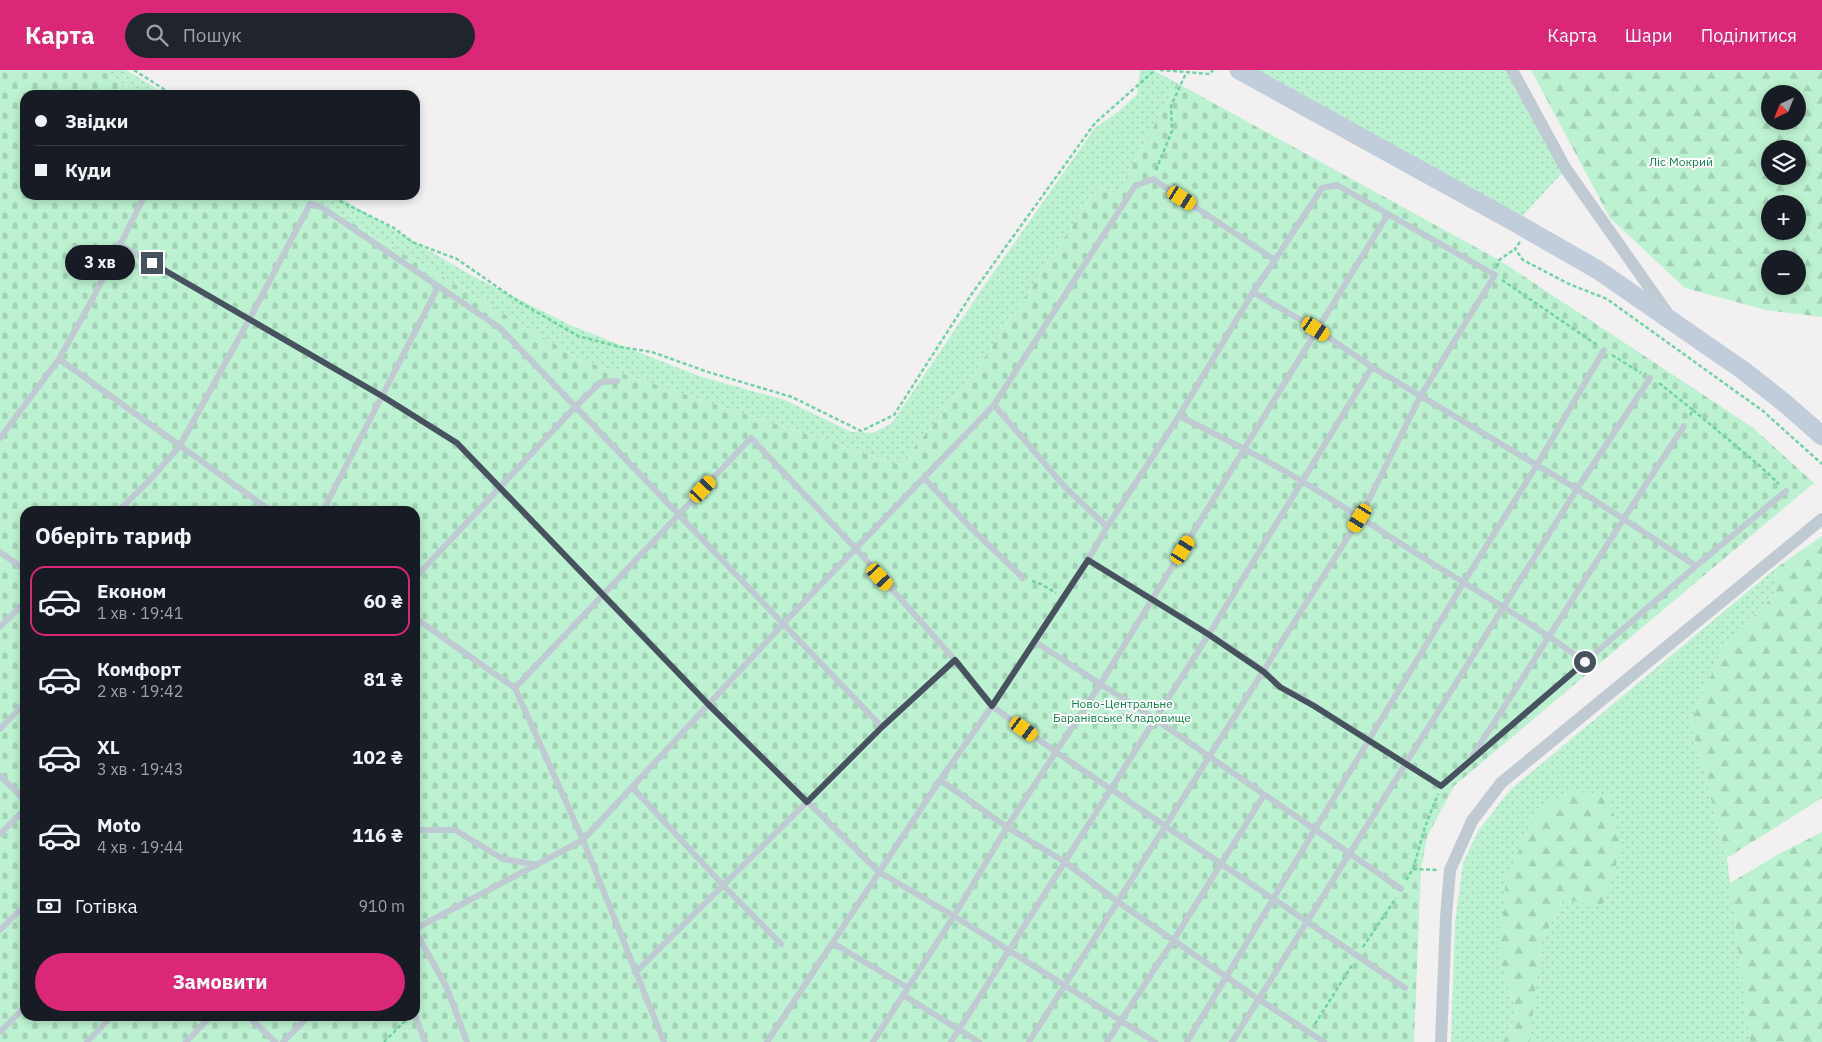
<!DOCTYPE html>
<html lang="uk">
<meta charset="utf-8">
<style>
body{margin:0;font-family:"IBM Plex Sans",sans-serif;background:#20242c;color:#f1f3f6;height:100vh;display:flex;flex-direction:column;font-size:19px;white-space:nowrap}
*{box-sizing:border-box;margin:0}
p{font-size:16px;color:#9ea1a6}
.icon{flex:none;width:28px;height:28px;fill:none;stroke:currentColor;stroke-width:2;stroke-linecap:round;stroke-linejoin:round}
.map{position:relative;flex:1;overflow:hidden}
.drawer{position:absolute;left:20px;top:436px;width:400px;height:515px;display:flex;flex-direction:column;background:#171b24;border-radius:15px;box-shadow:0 2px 8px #0003}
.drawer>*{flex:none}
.hud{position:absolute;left:20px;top:20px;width:400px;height:110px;border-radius:15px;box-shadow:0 2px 8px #0003;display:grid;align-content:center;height:110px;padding:0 15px;background:#171b24}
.needle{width:32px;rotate:223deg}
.controls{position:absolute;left:1761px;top:15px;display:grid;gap:10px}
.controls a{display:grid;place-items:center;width:45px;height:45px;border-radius:50%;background:#171b24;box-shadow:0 2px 8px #0003;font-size:25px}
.end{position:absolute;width:22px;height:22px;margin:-11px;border:6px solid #46535f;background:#fff;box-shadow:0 0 0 2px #fff}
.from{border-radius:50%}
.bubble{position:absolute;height:35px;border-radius:18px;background:#171b24;box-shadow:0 2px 8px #0003;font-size:16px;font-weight:800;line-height:35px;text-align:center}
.car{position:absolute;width:15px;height:30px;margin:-15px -8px;border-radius:6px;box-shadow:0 0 4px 1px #0007;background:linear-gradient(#f5c518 24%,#345 0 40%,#f5c518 0 76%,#345 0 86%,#f5c518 0)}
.hud b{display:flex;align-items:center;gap:18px;height:48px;font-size:19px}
.hud b+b{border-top:1px solid #363941}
.hud i{width:12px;height:12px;background:#f1f3f6}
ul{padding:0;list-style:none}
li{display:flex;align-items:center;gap:15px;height:70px;margin:0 10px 8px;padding:0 5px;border:2px solid transparent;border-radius:15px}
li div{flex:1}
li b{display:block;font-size:19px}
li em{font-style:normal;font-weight:800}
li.on{border-color:#db2777}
li>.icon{width:45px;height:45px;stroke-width:1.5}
h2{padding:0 15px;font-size:22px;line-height:60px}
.pay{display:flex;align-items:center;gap:12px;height:55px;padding:0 15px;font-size:19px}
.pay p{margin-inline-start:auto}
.cta{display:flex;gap:10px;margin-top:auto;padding:10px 15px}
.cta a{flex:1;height:58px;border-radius:30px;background:#db2777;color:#fff;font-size:20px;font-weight:800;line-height:58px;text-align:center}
header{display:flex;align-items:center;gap:30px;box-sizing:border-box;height:70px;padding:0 25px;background:#db2777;color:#fff}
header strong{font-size:24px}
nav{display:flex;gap:28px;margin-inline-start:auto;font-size:18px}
.search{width:350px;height:45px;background:#20242c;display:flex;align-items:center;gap:12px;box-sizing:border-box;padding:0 18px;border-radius:28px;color:#9ea1a6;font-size:19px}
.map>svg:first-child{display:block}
.green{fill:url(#green-dots)}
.forest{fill:url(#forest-firs);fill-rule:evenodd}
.cemetery{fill:url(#cemetery-stones);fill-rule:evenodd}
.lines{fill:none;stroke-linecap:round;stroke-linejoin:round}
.path{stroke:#71d3a4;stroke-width:2.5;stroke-dasharray:4 2.5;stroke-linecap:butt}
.lane{stroke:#bfcad2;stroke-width:6}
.street{stroke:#bfcad2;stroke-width:12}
.secondary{stroke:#c1cdda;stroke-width:19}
.route{stroke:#46535f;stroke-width:6}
.labels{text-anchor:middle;stroke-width:4;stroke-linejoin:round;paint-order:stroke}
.park-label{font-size:12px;fill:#11864d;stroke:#fff}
</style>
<header>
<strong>Карта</strong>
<div class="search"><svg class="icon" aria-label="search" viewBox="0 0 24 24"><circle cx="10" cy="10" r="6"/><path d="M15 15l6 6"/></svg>Пошук</div>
<nav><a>Карта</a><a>Шари</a><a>Поділитися</a></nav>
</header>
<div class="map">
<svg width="1822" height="972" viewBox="0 0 1822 972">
<defs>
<pattern id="green-dots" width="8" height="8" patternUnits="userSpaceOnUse" patternTransform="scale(1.25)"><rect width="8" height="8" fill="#bcf2d1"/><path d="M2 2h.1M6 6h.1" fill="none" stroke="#a3d1b6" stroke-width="1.8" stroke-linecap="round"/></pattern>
<pattern id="forest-firs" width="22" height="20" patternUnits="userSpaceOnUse" patternTransform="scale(1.25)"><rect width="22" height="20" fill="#bcf2d1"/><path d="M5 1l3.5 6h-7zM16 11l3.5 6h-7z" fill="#a3d1b6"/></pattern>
<pattern id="cemetery-stones" width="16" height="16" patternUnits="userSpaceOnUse" patternTransform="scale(1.25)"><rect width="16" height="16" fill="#bcf2d1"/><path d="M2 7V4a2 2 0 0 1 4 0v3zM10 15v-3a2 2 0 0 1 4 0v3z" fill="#a3d1b6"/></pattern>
</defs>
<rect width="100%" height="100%" fill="#f2f0f0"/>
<path class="green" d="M100 0H126L167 25H141Z
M1140 0H1153L1177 13 1117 124 1099 116 971 308 900 395 581 290 306 125H335L469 204 570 255 699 306 785 330 851 362 873 363 892 353 982 219 1095 58 1118 42 1137 24Z
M1239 0H1512L1566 99 1516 153Z
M1776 498 1774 525 1725 576 1690 651 1727 788 1750 972H1530L1540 874 1564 829 1610 725 1499 887 1517 944 1503 972H1451L1455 852 1463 793 1478 761 1510 720Z"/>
<path class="forest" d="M1531 0H1822V247L1766 240 1685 218 1610 148ZM1770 24H1798V51H1770ZM1770 79H1798V106H1770ZM1770 134H1798V161H1770ZM1770 189H1798V216H1770Z
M1822 466V728L1727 788 1690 651 1725 576 1774 525 1776 498Z
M1566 721 1610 725 1621 779 1602 837 1564 829 1540 874 1530 972H1503L1517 944 1499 887 1506 809 1533 749Z
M1822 762V972H1750L1730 813 1779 784Z"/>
<path class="cemetery" d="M0 0H100L141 25H25V125H306L581 290 900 395 971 308 1099 116 1117 124 1177 13 1499 190 1752 357 1814 413 1454 716 1427 767 1421 799 1414 972H0ZM25 441H415V946H25Z"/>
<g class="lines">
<path class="path" d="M134 0 173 25
M1160 0 1210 4 1213 0
M1156 100 1172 61 1171 36 1186 3
M328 125 394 158 412 172 457 189 519 232 578 266 620 277 652 282 708 302 792 327 861 361 894 345 971 225 1095 53 1155 0
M1520 172 1515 179 1523 190 1569 214 1607 229 1763 341 1822 394
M1497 197 1499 190 1515 179
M1502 210 1597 275
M1612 285 1641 303
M1659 313 1693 340 1689 347
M1693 340 1761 397 1779 414
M1032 511 1041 514 1056 523
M1413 799 1438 800
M1406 810 1413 799 1425 757 1438 724
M1363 877 1396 828
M1315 954 1352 895
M384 972 406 950"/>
<path class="lane" d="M119 174 382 326 457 373 708 634 879 802 954 846 1155 972
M59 289 271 441
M994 335 1065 417 1107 457
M1179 346C1221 367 1263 387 1303 412 1342 435 1380 461 1419 485 1475 520 1532 553 1585 592
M0 368 59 289 92 230 145 125
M924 408 971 458 1023 508
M118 441 147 413 179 377 249 250 310 134 321 137 500 258 882 657
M323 441 438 217
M0 482 25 500
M1088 490 1209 564 1264 601 1279 617 1301 627 1441 716 1696 496 1577 419 1372 297 1316 259 1253 222
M1696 496 1786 421
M415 508 576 336 601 312 617 311
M415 548 515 618 583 770 664 972
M0 557 25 532
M1035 572 1155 649 1401 819
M515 618 751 368 856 479 955 590 992 636 1056 682 1405 918
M0 659 25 633
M1473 685C1544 576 1612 465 1684 356
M0 706 25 730
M940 710 1007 757 1065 792 1118 832 1260 930 1324 972
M632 717 723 815 781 874
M415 760H455L503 789 537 795
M0 764 25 739
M415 859 583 770 783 554 994 335 1135 116 1153 109 1275 190 1253 222 1179 346 1107 457 1088 490 1064 527 992 636 940 710 767 972
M0 860 25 835
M415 860 447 918 467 972
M833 873 908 918
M635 903 882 657 955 590
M903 925 979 972
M415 945 425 972
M248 946 275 972
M0 962 25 937
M87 972 112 946
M186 972 211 946
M283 972 309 946
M873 972 954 846 1007 757 1101 613 1388 144
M951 972 1209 564 1372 297
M1029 972 1360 448 1421 325 1495 205 1337 115 1322 118 1275 190
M1107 972 1173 871 1264 725
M1187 972 1464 512 1537 395 1604 280
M1232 972 1577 419 1650 308"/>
<path class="street" d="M1512 0 1566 99 1668 244
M1441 972 1446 847 1450 800 1472 751 1501 713 1822 449"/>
<path class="secondary" d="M1239 0 1516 153 1598 200 1744 301 1787 335 1822 366"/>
</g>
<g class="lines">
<path class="route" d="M152 193 382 326 457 373 708 634 807 732 882 657 955 590 992 636 1088 490 1208 564 1264 602 1280 617 1314 636 1441 716 1585 592"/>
</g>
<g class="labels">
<g class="park-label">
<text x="1681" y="96">Ліс Мокрий</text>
<text x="1122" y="638">Ново-Центральне<tspan x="1122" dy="14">Баранівське Кладовище</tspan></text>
</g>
</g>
</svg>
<div class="controls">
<a><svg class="needle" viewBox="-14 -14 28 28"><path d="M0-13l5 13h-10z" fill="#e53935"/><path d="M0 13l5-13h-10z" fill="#9ea1a6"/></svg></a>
<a><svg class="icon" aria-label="layers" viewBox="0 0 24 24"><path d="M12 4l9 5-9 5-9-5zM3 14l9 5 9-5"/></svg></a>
<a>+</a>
<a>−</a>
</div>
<i class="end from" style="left:1585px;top:592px"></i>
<i class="end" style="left:152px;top:193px"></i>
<div class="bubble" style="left:65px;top:175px;width:70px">3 хв</div>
<i class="car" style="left:1182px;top:128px;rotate:123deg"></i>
<i class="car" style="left:1316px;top:259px;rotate:124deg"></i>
<i class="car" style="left:703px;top:419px;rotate:43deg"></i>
<i class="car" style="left:1360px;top:448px;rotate:212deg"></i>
<i class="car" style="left:1183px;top:480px;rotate:32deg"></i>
<i class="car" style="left:880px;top:507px;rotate:138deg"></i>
<i class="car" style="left:1024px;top:659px;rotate:126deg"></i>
<div class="hud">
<b><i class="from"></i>Звідки</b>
<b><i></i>Куди</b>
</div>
<section class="drawer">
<h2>Оберіть тариф</h2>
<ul>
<li class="on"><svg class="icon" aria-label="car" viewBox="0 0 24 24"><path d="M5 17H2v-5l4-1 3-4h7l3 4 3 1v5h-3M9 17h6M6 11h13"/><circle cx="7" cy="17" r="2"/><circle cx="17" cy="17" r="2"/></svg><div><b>Економ</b><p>1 хв · 19:41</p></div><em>60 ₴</em></li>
<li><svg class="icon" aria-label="car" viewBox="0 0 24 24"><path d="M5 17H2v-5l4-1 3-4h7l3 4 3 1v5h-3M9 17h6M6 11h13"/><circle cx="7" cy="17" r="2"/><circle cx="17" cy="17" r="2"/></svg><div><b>Комфорт</b><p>2 хв · 19:42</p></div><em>81 ₴</em></li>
<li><svg class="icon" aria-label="car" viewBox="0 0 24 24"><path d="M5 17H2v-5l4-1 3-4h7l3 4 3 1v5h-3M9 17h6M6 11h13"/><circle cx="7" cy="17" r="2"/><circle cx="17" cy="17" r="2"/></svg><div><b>XL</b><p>3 хв · 19:43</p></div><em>102 ₴</em></li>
<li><svg class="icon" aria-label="car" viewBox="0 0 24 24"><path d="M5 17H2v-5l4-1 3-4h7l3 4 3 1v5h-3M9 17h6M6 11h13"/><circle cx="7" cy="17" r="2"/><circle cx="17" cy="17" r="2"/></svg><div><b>Moto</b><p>4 хв · 19:44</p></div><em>116 ₴</em></li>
</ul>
<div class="pay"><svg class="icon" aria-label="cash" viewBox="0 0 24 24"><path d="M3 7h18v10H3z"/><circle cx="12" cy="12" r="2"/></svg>Готівка<p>910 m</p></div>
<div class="cta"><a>Замовити</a></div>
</section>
</div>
